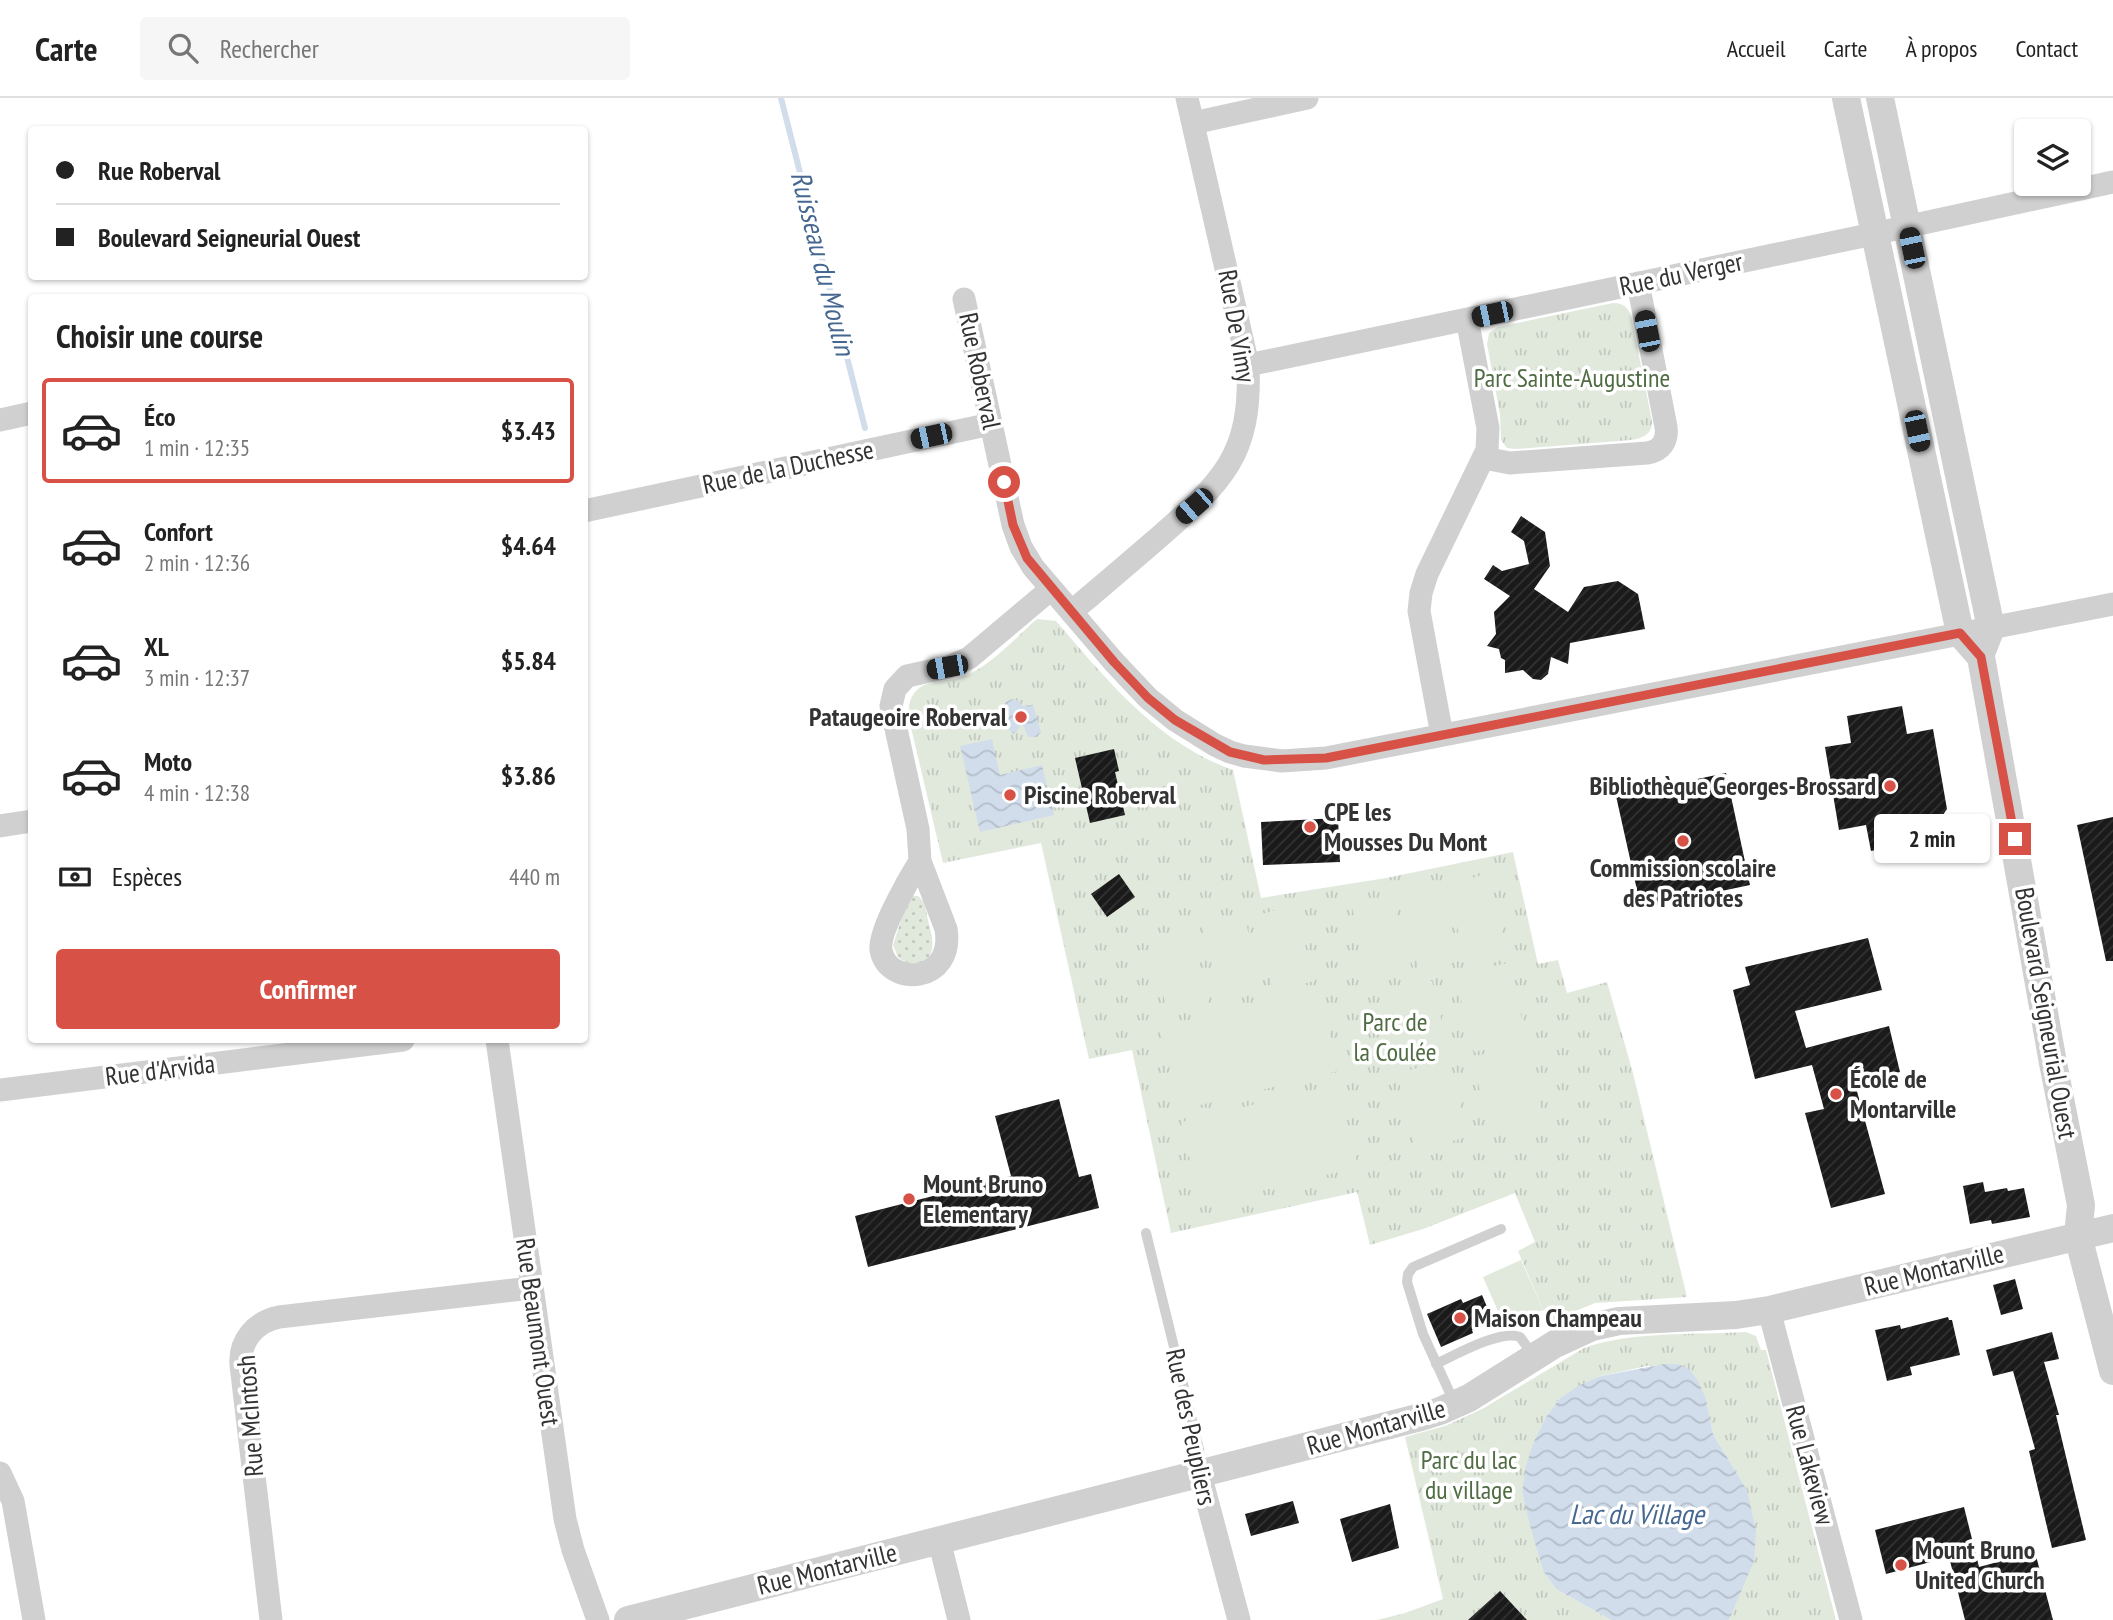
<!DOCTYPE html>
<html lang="fr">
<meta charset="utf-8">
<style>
body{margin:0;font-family:"PT Sans Narrow",sans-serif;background:#f6f6f6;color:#222;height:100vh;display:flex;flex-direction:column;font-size:26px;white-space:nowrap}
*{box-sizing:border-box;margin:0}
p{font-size:23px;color:#767676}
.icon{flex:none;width:38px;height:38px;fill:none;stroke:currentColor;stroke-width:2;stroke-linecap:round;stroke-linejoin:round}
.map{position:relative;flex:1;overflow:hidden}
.drawer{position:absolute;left:28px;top:196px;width:560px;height:749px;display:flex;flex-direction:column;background:#fff;border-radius:7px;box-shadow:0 2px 5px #0004}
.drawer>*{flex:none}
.banner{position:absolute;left:28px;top:28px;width:560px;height:154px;border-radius:7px;box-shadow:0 2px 5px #0004;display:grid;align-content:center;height:154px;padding:0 28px;background:#fff}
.controls{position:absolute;left:2014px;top:21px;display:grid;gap:14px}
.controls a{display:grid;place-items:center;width:77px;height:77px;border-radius:7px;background:#fff;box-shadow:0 2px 5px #0004;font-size:35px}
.end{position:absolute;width:32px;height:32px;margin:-16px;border:9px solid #d85146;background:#fff;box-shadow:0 0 0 4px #fff}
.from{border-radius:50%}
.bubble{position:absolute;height:49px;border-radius:7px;background:#fff;box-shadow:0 2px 5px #0004;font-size:23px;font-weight:600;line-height:49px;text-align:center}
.car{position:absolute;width:21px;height:42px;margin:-21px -10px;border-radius:9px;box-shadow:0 0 5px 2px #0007;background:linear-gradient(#222 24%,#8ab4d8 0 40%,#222 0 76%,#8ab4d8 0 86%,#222 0)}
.banner b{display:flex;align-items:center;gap:24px;height:66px;font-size:26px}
.banner b+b{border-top:2px solid #e0e0e0}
.banner i{width:18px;height:18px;background:#222}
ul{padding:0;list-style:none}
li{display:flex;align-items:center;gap:21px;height:105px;margin:0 14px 10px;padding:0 14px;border:4px solid transparent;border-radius:7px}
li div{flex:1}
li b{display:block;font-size:26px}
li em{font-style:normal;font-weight:600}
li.current{border-color:#d85146}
li>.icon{width:63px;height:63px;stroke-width:1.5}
h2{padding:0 28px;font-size:32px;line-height:84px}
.pay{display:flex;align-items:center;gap:18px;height:77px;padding:0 28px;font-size:26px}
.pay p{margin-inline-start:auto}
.button{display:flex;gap:14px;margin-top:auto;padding:14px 28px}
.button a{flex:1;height:80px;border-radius:7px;background:#d85146;color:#fff;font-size:28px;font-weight:600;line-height:80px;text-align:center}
header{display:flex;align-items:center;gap:42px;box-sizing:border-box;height:98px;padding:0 35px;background:#fff;border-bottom:2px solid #e0e0e0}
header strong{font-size:33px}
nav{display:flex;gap:38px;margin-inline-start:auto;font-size:24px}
.search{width:490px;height:63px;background:#f6f6f6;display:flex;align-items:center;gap:18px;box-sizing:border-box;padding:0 24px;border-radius:7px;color:#767676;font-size:26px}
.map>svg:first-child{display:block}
.grass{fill:url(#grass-dots)}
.park{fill:url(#park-tufts)}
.garden{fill:#e1e9dd}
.water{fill:url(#water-waves)}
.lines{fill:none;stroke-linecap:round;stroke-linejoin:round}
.stream{stroke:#d1ddeb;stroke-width:6}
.building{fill:url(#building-hatch)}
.service{stroke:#d0d0d0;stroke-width:10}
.minor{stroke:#d0d0d0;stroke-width:23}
.tertiary{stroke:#d0d0d0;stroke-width:28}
.route{stroke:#d85146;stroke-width:9}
.poi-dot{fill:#d85146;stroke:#fff;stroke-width:2.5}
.labels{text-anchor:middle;stroke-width:7;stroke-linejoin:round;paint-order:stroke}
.street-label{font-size:26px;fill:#333;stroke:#fff}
.park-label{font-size:26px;fill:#506c43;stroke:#fff}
.poi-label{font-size:26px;font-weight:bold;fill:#333;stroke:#fff;text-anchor:start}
.water-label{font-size:28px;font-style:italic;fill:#466890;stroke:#fff}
</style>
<header>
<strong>Carte</strong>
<div class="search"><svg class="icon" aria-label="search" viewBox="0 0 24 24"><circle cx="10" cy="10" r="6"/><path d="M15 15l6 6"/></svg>Rechercher</div>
<nav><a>Accueil</a><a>Carte</a><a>À propos</a><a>Contact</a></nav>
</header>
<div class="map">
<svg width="2113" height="1522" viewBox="0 0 2113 1522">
<defs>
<pattern id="grass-dots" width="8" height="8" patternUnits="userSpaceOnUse" patternTransform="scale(1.75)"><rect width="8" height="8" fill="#e1e9dd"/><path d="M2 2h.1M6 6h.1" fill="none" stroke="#c2c8be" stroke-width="1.8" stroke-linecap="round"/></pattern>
<pattern id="park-tufts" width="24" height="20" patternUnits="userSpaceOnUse" patternTransform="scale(1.75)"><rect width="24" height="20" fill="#e1e9dd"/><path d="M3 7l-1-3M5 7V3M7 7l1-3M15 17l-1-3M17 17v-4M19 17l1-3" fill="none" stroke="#c2c8be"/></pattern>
<pattern id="water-waves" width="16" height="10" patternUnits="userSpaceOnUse" patternTransform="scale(1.75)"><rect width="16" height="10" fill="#d1ddeb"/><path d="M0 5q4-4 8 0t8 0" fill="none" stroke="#b4beca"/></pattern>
<pattern id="building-hatch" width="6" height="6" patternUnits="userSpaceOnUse" patternTransform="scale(1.75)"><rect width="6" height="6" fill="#1a1a1a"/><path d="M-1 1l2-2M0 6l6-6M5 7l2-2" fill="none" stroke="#333"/></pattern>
</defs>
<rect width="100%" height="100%" fill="#fff"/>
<path class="grass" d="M912 798H918C926 804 926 813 928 822 932 838 939 859 919 865 911 867 904 864 898 859L893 847 907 804Z"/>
<path class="park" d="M1613 205C1623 205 1628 209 1631 218L1652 323C1652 336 1644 340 1631 342L1517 351 1507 350 1501 342 1500 316 1487 246 1489 235 1498 229Z
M1037 521 1056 523C1107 582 1157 645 1233 672L1261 800 1386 780 1513 754 1538 866 1558 862 1567 895 1607 884 1633 975 1687 1199 1595 1205 1554 1222 1543 1212 1518 1153 1535 1144 1515 1095 1423 1131 1370 1147 1357 1094 1171 1135 1132 952 1089 961 1041 745 943 765 909 621C908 609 909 599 918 591 930 581 951 584 965 578 992 567 1015 540 1037 521Z
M1746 1234 1756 1238 1761 1252H1766L1836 1522H1729L1740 1492 1747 1392 1713 1336 1706 1301 1678 1266 1647 1268 1601 1278 1560 1300 1546 1319 1534 1343 1522 1394 1543 1473 1556 1491 1611 1522H1377L1405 1515 1443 1501 1405 1339 1445 1328 1482 1311 1584 1250C1631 1233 1695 1237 1746 1234Z"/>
<path class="garden" d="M1487 776 1507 852 1466 863 1446 787Z
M1440 787 1460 863 1419 873 1399 797Z
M1393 799 1413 875 1372 886 1352 810Z
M1295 807 1314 883 1274 894 1254 818Z
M1244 817 1263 893 1222 904 1203 828Z
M1190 832 1209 908 1169 919 1149 843Z
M1508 865 1527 941 1474 954 1455 877Z
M1432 883 1450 959 1397 972 1379 895Z
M1318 891 1338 973 1180 1012 1160 929Z
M1525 946 1543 1023 1490 1036 1472 959Z
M1450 962 1468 1039 1415 1052 1397 975Z
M1338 986 1358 1069 1201 1108 1181 1024Z
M1521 1162 1543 1212 1505 1229 1483 1179Z"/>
<path class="water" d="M1012 601 1019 603 1022 608 1033 607 1041 634 1037 639H1028L1023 627 1020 628 1017 633 1013 636C1005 630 1001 613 1006 604Z
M992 641 1000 677 1042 667 1054 717 980 734 960 648Z
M1664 1266H1678L1689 1271 1698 1283 1706 1301 1713 1336 1747 1392 1756 1433 1754 1463 1729 1522H1611L1556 1491 1543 1473 1530 1427 1522 1394 1526 1368 1534 1343 1546 1319 1560 1300 1580 1287 1601 1278Z"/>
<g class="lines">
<path class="stream" d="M781 0 865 330"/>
</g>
<path class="building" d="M1521 418 1545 434 1550 468 1534 491 1568 514 1584 489 1618 483 1638 496 1645 531 1570 545 1568 566 1551 559 1548 576 1541 582 1533 581 1523 572 1505 575V562L1501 560 1499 551 1487 548 1496 536 1494 514 1510 498 1484 481 1493 467 1502 473 1529 466 1524 443 1511 434Z
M1902 608 1907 636 1933 631 1947 711 1925 743 1871 753 1866 727 1839 732 1825 649 1851 645 1847 618Z
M1114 651 1119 673 1115 674 1125 717 1090 725 1075 660Z
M1726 675 1750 787 1641 810 1616 698Z
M2113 719V863H2106L2077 727Z
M1338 720 1340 764 1263 767 1261 724Z
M1119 776 1135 799 1107 819 1091 796Z
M1868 840 1882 892 1795 913 1806 950 1889 928 1900 974 1855 986 1885 1096 1831 1110 1805 1015 1824 1011 1812 967 1755 981 1733 892 1750 887 1745 869Z
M1059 1001 1079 1079 1091 1076 1099 1110 868 1169 855 1118 1011 1078 995 1018Z
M1983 1084 1985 1094 2007 1090 2008 1093 2024 1090 2030 1119 1992 1126 1991 1122 1970 1126 1963 1088Z
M2015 1181 2023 1211 2001 1217 1993 1187Z
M1482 1197 1493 1223 1472 1232 1473 1235 1441 1249 1427 1216 1461 1201 1463 1205Z
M1948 1219 1949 1222H1952L1960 1257 1910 1269 1912 1277 1887 1283 1875 1232 1900 1227 1901 1231Z
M2052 1234 2059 1261 2044 1264 2059 1317H2056L2086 1442 2052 1450 2029 1353 2035 1351 2013 1273 1993 1278 1986 1252Z
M1293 1403 1299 1425 1251 1438 1245 1416Z
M1390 1406 1399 1450 1352 1464 1340 1421Z
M1964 1409 1979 1469 2035 1454 2053 1522H1965L1949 1459 1886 1476 1875 1432Z
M1500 1493 1527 1522H1468Z"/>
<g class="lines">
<path class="service" d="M1146 1135 1199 1351 1200 1373
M1436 1266C1455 1257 1501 1231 1520 1239L1533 1257
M1454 1304 1423 1236 1407 1184 1408 1176 1413 1169 1501 1131"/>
<path class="minor" d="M1193 25 1307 0
M964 201 1013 427 1021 449 1033 469 1114 564 1148 600 1175 622 1215 647 1230 654 1244 658 1282 663 1326 660 2113 506
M1248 267 1859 139 2113 84
M0 322 32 315
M1484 360 1510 365 1647 355C1661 353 1668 343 1666 329L1638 185
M584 413 991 326
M1071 514C1100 490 1129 465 1158 440 1222 384 1252 358 1248 267L1187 0
M1442 637 1419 513 1421 495 1427 476 1487 352 1488 330 1467 221
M0 728 32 723
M920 763 918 731 891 608 895 591 907 578 948 569 969 560 1051 491
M920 763 946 831C955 885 888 890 881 852 878 834 910 779 920 763Z
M497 942 565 1421 573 1452 598 1522
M0 992 403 942
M1769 1212 1851 1522
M0 1375 13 1403 34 1522
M1200 1376 1239 1522
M939 1442 959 1522
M271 1522 241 1267C239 1243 255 1224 279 1219L531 1190"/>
<path class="tertiary" d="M1846 0 1960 535 1981 559 2053 965 2081 1107 2078 1138 2113 1273
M1880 0 1991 530 1980 558
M628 1522 1421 1319 1440 1313 1469 1300 1555 1246 1592 1229 1619 1223 1736 1217 1769 1212 2113 1130"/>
</g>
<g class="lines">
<path class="route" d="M1004 384 1013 427 1027 460 1114 564 1148 600 1175 622 1230 654 1264 662 1326 660 1960 535 1981 559 2015 741"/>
</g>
<g class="poi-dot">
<circle cx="1021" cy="619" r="7"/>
<circle cx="1890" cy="688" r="7"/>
<circle cx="1010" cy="697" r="7"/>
<circle cx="1310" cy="729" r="7"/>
<circle cx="1683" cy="743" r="7"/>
<circle cx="1836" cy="996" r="7"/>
<circle cx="909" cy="1101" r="7"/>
<circle cx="1460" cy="1220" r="7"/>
<circle cx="1901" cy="1467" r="7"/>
</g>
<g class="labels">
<g class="street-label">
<text transform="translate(1681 176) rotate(-12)" y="9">Rue du Verger</text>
<text transform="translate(1237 228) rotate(80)" y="9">Rue De Vimy</text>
<text transform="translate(980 273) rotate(78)" y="9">Rue Roberval</text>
<text transform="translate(788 369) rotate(-12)" y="9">Rue de la Duchesse</text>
<text transform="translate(2046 915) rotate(80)" y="9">Boulevard Seigneurial Ouest</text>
<text transform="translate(160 972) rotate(-7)" y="9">Rue d'Arvida</text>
<text transform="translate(1934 1172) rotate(-14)" y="9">Rue Montarville</text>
<text transform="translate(538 1234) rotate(82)" y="9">Rue Beaumont Ouest</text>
<text transform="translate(250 1318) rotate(-94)" y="9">Rue McIntosh</text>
<text transform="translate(1191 1329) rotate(78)" y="9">Rue des Peupliers</text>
<text transform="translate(1376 1329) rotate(-16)" y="9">Rue Montarville</text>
<text transform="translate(1810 1367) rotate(75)" y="9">Rue Lakeview</text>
<text transform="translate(827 1471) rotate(-14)" y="9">Rue Montarville</text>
</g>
<g class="park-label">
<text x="1572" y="289">Parc Sainte-Augustine</text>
<text x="1395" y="933">Parc de<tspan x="1395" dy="30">la Coulée</tspan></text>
<text x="1469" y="1371">Parc du lac<tspan x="1469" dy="30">du village</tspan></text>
</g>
<g class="poi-label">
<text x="1007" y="628" text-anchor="end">Pataugeoire Roberval</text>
<text x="1876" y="697" text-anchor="end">Bibliothèque Georges-Brossard</text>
<text x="1024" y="706">Piscine Roberval</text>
<text x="1324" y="723">CPE les<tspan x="1324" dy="30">Mousses Du Mont</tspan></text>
<text x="1683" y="779" text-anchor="middle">Commission scolaire<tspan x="1683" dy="30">des Patriotes</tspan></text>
<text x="1850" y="990">École de<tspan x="1850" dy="30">Montarville</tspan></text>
<text x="923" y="1095">Mount Bruno<tspan x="923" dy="30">Elementary</tspan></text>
<text x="1474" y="1229">Maison Champeau</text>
<text x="1915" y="1461">Mount Bruno<tspan x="1915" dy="30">United Church</tspan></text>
</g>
<g class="water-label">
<text transform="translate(823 165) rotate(76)" y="10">Ruisseau du Moulin</text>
<text x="1637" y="1426">Lac du Village</text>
</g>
</g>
</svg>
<div class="controls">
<a><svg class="icon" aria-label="layers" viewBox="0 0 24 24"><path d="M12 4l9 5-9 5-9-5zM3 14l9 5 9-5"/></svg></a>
</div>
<i class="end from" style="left:1004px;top:384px"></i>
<i class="end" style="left:2015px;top:741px"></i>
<div class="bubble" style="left:1874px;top:716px;width:116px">2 min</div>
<i class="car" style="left:1912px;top:150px;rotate:348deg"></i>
<i class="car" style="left:1492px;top:216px;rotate:258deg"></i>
<i class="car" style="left:1647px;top:233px;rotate:349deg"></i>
<i class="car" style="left:1917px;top:333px;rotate:168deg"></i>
<i class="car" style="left:931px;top:338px;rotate:258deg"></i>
<i class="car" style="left:1194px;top:408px;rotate:229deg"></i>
<i class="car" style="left:947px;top:569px;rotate:260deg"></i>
<div class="banner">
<b><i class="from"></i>Rue Roberval</b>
<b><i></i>Boulevard Seigneurial Ouest</b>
</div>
<section class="drawer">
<h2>Choisir une course</h2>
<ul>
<li class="current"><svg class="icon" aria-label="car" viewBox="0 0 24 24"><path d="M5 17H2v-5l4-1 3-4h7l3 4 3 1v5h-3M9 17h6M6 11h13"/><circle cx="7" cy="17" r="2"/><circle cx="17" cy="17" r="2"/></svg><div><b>Éco</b><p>1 min · 12:35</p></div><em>$3.43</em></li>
<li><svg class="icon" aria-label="car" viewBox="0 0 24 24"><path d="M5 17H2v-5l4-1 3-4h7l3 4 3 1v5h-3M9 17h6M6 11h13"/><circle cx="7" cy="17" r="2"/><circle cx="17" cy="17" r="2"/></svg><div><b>Confort</b><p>2 min · 12:36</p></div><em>$4.64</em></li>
<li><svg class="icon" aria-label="car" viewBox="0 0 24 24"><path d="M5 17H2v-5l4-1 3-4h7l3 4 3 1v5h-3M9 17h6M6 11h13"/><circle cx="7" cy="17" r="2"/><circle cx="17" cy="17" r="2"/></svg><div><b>XL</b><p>3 min · 12:37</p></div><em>$5.84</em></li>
<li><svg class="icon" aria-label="car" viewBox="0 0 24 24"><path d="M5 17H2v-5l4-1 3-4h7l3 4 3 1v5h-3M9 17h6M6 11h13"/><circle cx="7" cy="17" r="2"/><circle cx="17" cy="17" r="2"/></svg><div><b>Moto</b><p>4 min · 12:38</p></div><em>$3.86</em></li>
</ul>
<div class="pay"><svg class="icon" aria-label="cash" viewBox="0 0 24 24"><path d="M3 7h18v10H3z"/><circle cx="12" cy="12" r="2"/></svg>Espèces<p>440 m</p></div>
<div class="button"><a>Confirmer</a></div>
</section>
</div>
